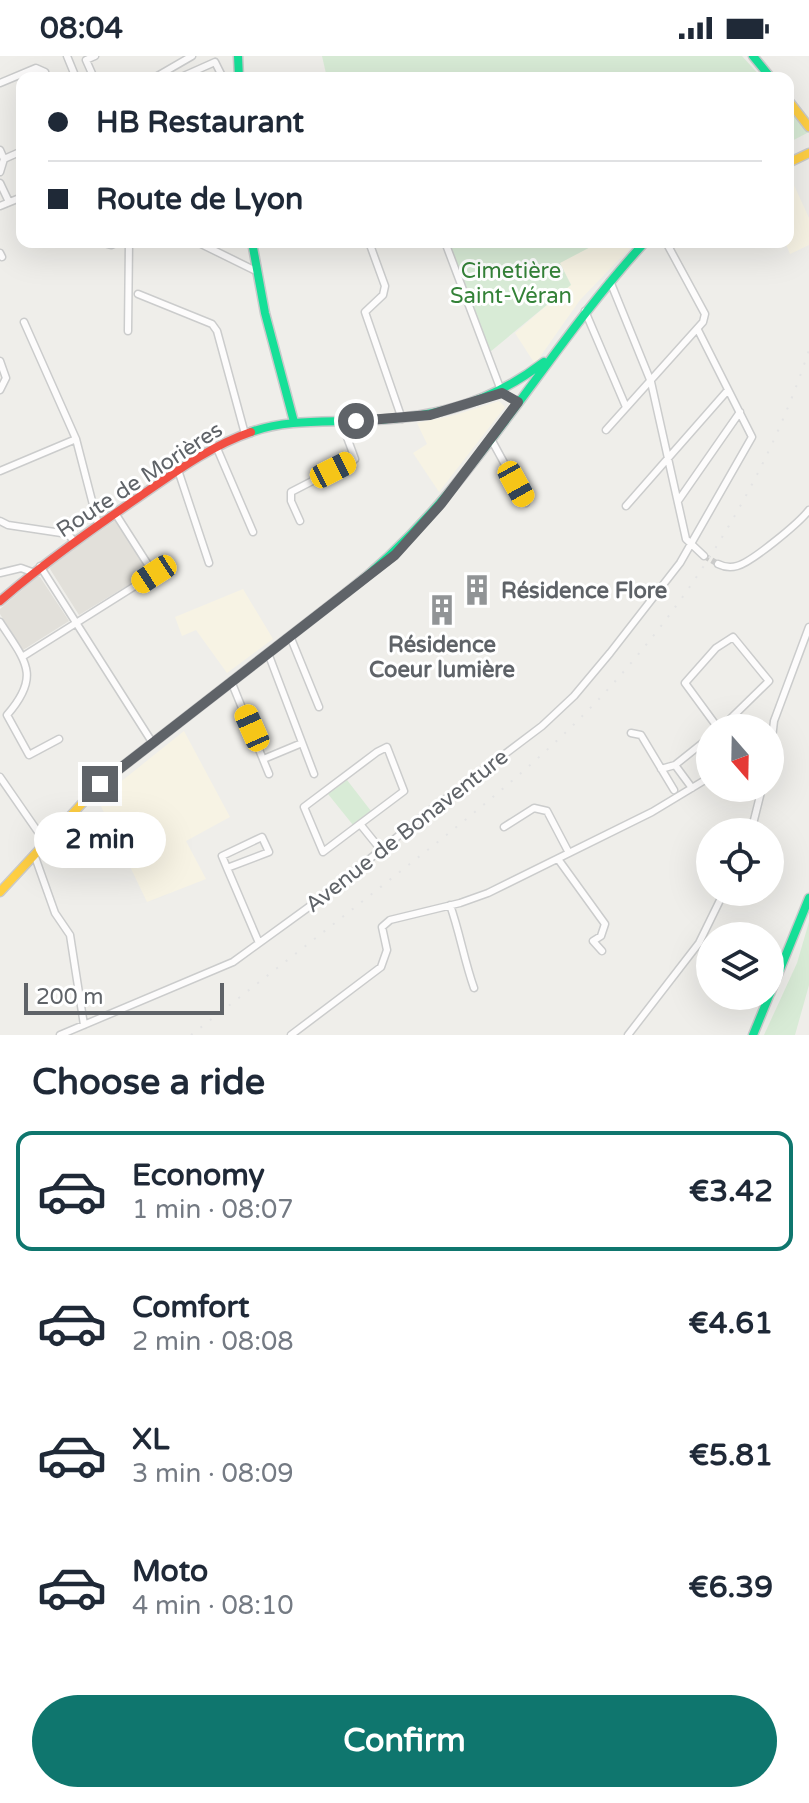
<!DOCTYPE html>
<meta charset="utf-8">
<style>
body{margin:0;font-family:"Varela Round",sans-serif;background:#f2f2f3;color:#1f2937;height:100vh;display:flex;flex-direction:column;font-size:30px;white-space:nowrap}
*{box-sizing:border-box;margin:0}
p{font-size:26px;color:#747a83}
.icon{flex:none;width:44px;height:44px;fill:none;stroke:currentColor;stroke-width:2;stroke-linecap:round;stroke-linejoin:round}
.map{position:relative;height:979px;overflow:hidden}
.sheet{display:flex;flex-direction:column;background:#fff;flex:1}
.sheet>*{flex:none}
.hud{position:absolute;left:16px;top:16px;width:778px;height:176px;border-radius:16px;box-shadow:0 8px 32px #0002;display:grid;align-content:center;height:176px;padding:0 32px;background:#fff}
.needle{width:52px;rotate:160deg}
.buttons{position:absolute;left:696px;top:658px;display:grid;gap:16px}
.buttons a{display:grid;place-items:center;width:88px;height:88px;border-radius:50%;background:#fff;box-shadow:0 8px 32px #0002;font-size:40px}
.scale{position:absolute;left:24px;bottom:20px;width:200px;box-sizing:border-box;padding-left:8px;border:4px solid #5f6368;border-top:0;font-size:22px;line-height:28px;white-space:nowrap;color:#5f6368;-webkit-text-stroke:6px #fff;paint-order:stroke}
.end{position:absolute;width:36px;height:36px;margin:-18px;border:10px solid #5f6368;background:#fff;box-shadow:0 0 0 4px #fff}
.from{border-radius:50%}
.bubble{position:absolute;height:56px;border-radius:28px;background:#fff;box-shadow:0 8px 32px #0002;font-size:26px;font-weight:700;line-height:56px;text-align:center}
.car{position:absolute;width:24px;height:48px;margin:-24px -12px;border-radius:10px;box-shadow:0 0 6px 2px #0007;background:linear-gradient(#f5c518 24%,#345 0 40%,#f5c518 0 76%,#345 0 86%,#f5c518 0)}
.hud b{display:flex;align-items:center;gap:28px;height:76px;font-size:30px}
.hud b+b{border-top:2px solid #e0e1e3}
.hud i{width:20px;height:20px;background:#1f2937}
ul{padding:0;list-style:none}
li{display:flex;align-items:center;gap:24px;height:120px;margin:0 16px 12px;padding:0 16px;border:4px solid transparent;border-radius:16px}
li div{flex:1}
li b{display:block;font-size:30px}
li em{font-style:normal;font-weight:700}
li.current{border-color:#0f766e}
li>.icon{width:72px;height:72px;stroke-width:1.5}
h2{padding:0 32px;font-size:36px;line-height:96px}
.action{display:flex;gap:16px;margin-top:auto;padding:16px 32px}
.action a{flex:1;height:92px;border-radius:48px;background:#0f766e;color:#fff;font-size:32px;font-weight:700;line-height:92px;text-align:center}
.status{display:flex;justify-content:space-between;align-items:center;height:56px;padding:0 40px;background:#fff;direction:ltr}
.status svg{height:22px;fill:currentColor}
.map>svg:first-child{display:block}
.commercial{fill:#f7f3e4}
.education{fill:#e2e0da}
.green{fill:#d8ebd6}
.lines{fill:none;stroke-linecap:round;stroke-linejoin:round}
.street-tunnel{stroke:#cbcbca;stroke-width:6;stroke-dasharray:6 3;stroke-linecap:butt}
.street-casing{stroke:#cbcccc;stroke-width:9}
.fast-casing{stroke:#cacacb;stroke-width:11}
.slow-casing{stroke:#cacacb;stroke-width:11}
.jam-casing{stroke:#cacacb;stroke-width:11}
.street{stroke:#fdfcfc;stroke-width:6}
.fast{stroke:#16e098;stroke-width:8}
.slow{stroke:#ffcf43;stroke-width:8}
.jam{stroke:#f24e42;stroke-width:8}
.rail{stroke:#e4e4e4;stroke-width:2;stroke-dasharray:2 10;stroke-linecap:butt}
.route{stroke:#5f6368;stroke-width:10}
.labels{text-anchor:middle;stroke-width:6;stroke-linejoin:round;paint-order:stroke}
.park-label{font-size:22px;fill:#348238;stroke:#fff}
.street-label{font-size:22px;fill:#5f6368;stroke:#fff}
.poi-label{font-size:22px;font-weight:bold;fill:#5f6368;stroke:#fff;text-anchor:start}
</style>
<div class="status"><b>08:04</b><svg viewBox="0 0 49 12"><path d="M0 12V9h3v3zM5 12V6h3v6zM10 12V3h3v9zM15 12V0h3v12zM26 1h20v11H26zM47 4h2v5h-2z"/></svg></div>
<div class="map">
<svg width="809" height="979" viewBox="0 0 809 979">
<rect width="100%" height="100%" fill="#efeeea"/>
<path class="commercial" d="M788 116 809 162V189L790 198 785 186H788Z
M600 186H636L580 244 535 308 515 277 571 228 559 207Z
M499 345 505 351 439 436 413 397 427 388 417 367 455 359Z
M243 533 273 583 227 617 196 574 182 580 175 561Z
M184 675 230 761 186 785 206 823 147 846 98 744Z"/>
<path class="education" d="M116 464 148 517 79 559 50 513 51 509Z
M37 521H40L69 565 23 594 0 558V553Z"/>
<path class="green" d="M322 0H742L762 22H327Z
M788 52 809 76 788 87Z
M449 186H600L560 207 571 229 490 296Z
M347 724 371 755 353 769 328 738Z
M106 772 119 799 101 806 99 801Z
M809 866V929L795 979H764L797 907Z"/>
<g class="lines">
<path class="street-tunnel" d="M704 500 718 508"/>
<defs>
<path id="street" d="M67 0 76 22
M94 22 86 4 95 0
M154 22 192 0
M179 22 215 6 223 22
M0 27 36 12 45 16 47 22
M0 94 4 103 0 116
M4 103 22 95
M0 127 9 146
M0 150 22 141
M100 186 111 189 118 186
M197 186 256 215
M216 186H223
M369 186 385 230 383 239 365 256 402 363
M399 186H400
M445 186 502 337
M0 197 2 201
M610 225 651 326 686 483 704 500
M138 238 212 268 217 275 245 378
M585 255 626 351
M24 266 76 383 98 468
M128 275 129 186
M0 305 6 322 0 334
M606 374 703 266 705 258 666 186
M491 383 526 447
M216 390 253 476
M178 414 209 507
M0 415 76 383
M678 445 740 356
M626 450 728 334
M0 465 8 469 68 478 73 484
M300 465 291 445V436L355 403 341 365
M718 508C724 511 730 512 737 510 752 506 799 467 809 454
M40 510 152 686
M0 517 21 512 32 516
M0 566C25 605 42 619 7 659L29 699 59 683
M290 580 319 651
M268 597 314 718
M22 601 154 518 115 457
M231 625 269 718
M718 672 685 627 716 592 733 581 769 625 721 672
M631 677 641 679 674 734
M770 699 774 665 809 571
M266 702 302 687
M675 709 692 732
M661 713 675 709 710 681
M0 721 45 786
M360 768 404 735 387 691 377 696 304 751 323 796 360 768 381 794
M504 771 534 752 547 755 569 797
M751 776 762 732
M34 798 55 857 70 879 84 969
M558 803 605 868 601 880 593 885 602 895
M227 812 269 796 262 781 222 800 227 812 259 887
M450 849C460 877 464 904 474 932
M60 979 233 906 317 845 432 753 542 670 574 640 610 597 680 507 752 381 698 274
M291 979 381 911 387 894 382 871 390 864 460 847 488 837 652 756 710 721
M628 979 699 887 724 836"/>
<path id="fast" d="M238 0 239 22
M753 0 771 22
M252 186 265 257 294 366
M251 376C284 364 320 366 354 365 428 363 485 351 544 306
M347 536C469 442 541 299 645 186
M770 938 809 842
M753 979 769 940"/>
<path id="slow" d="M788 44 809 71
M788 107 809 97
M0 836 100 728 347 536"/>
<path id="jam" d="M0 545C44 507 91 474 139 441 174 417 210 390 251 376"/>
</defs>
<use href="#street" class="street-casing"/>
<use href="#fast" class="fast-casing"/>
<use href="#slow" class="slow-casing"/>
<use href="#jam" class="jam-casing"/>
<use href="#street" class="street"/>
<use href="#fast" class="fast"/>
<use href="#slow" class="slow"/>
<use href="#jam" class="jam"/>
<path class="rail" d="M191 979C258 927 325 875 392 822 463 766 535 710 598 644 691 545 767 423 809 294"/>
</g>
<g class="lines">
<path class="route" d="M100 728 395 499 441 448 518 346 502 337 430 359 356 365"/>
</g>
<defs>
<symbol id="building-bare" viewBox="-9 -9 18 18"><path d="M-4-6H4V6H1V3H-1V6H-4ZM-2.5-4.3h1.7v1.8h-1.7ZM.8-4.3h1.7v1.8H.8ZM-2.5-1h1.7V.8h-1.7ZM.8-1h1.7V.8H.8Z" fill="#919496" stroke="#fff" stroke-width="2.5" paint-order="stroke"/></symbol>
</defs>
<g fill-rule="evenodd">
<use href="#building-bare" x="455" y="512" width="44" height="44"/>
<use href="#building-bare" x="420" y="532" width="44" height="44"/>
</g>
<g class="labels">
<g class="park-label">
<text x="511" y="222">Cimetière<tspan x="511" dy="25">Saint-Véran</tspan></text>
</g>
<g class="street-label">
<text transform="translate(139 423) rotate(-33)" y="8">Route de Morières</text>
<text transform="translate(406 774) rotate(-38)" y="8">Avenue de Bonaventure</text>
</g>
<g class="poi-label">
<text x="501" y="542">Résidence Flore</text>
<text x="442" y="596" text-anchor="middle">Résidence<tspan x="442" dy="25">Coeur lumière</tspan></text>
</g>
</g>
</svg>
<div class="buttons">
<a><svg class="needle" viewBox="-14 -14 28 28"><path d="M0-13l5 13h-10z" fill="#e53935"/><path d="M0 13l5-13h-10z" fill="#747a83"/></svg></a>
<a><svg class="icon" aria-label="locate" viewBox="0 0 24 24"><circle cx="12" cy="12" r="6"/><path d="M12 2v4M12 18v4M2 12h4M18 12h4"/></svg></a>
<a><svg class="icon" aria-label="layers" viewBox="0 0 24 24"><path d="M12 4l9 5-9 5-9-5zM3 14l9 5 9-5"/></svg></a>
</div>
<div class="scale">200 m</div>
<i class="end from" style="left:356px;top:365px"></i>
<i class="end" style="left:100px;top:728px"></i>
<div class="bubble" style="left:34px;top:756px;width:132px">2 min</div>
<i class="car" style="left:333px;top:414px;rotate:63deg"></i>
<i class="car" style="left:516px;top:428px;rotate:151deg"></i>
<i class="car" style="left:154px;top:518px;rotate:237deg"></i>
<i class="car" style="left:252px;top:672px;rotate:336deg"></i>
<div class="hud">
<b><i class="from"></i>HB Restaurant</b>
<b><i></i>Route de Lyon</b>
</div>
</div>
<section class="sheet">
<h2>Choose a ride</h2>
<ul>
<li class="current"><svg class="icon" aria-label="car" viewBox="0 0 24 24"><path d="M5 17H2v-5l4-1 3-4h7l3 4 3 1v5h-3M9 17h6M6 11h13"/><circle cx="7" cy="17" r="2"/><circle cx="17" cy="17" r="2"/></svg><div><b>Economy</b><p>1 min · 08:07</p></div><em>€3.42</em></li>
<li><svg class="icon" aria-label="car" viewBox="0 0 24 24"><path d="M5 17H2v-5l4-1 3-4h7l3 4 3 1v5h-3M9 17h6M6 11h13"/><circle cx="7" cy="17" r="2"/><circle cx="17" cy="17" r="2"/></svg><div><b>Comfort</b><p>2 min · 08:08</p></div><em>€4.61</em></li>
<li><svg class="icon" aria-label="car" viewBox="0 0 24 24"><path d="M5 17H2v-5l4-1 3-4h7l3 4 3 1v5h-3M9 17h6M6 11h13"/><circle cx="7" cy="17" r="2"/><circle cx="17" cy="17" r="2"/></svg><div><b>XL</b><p>3 min · 08:09</p></div><em>€5.81</em></li>
<li><svg class="icon" aria-label="car" viewBox="0 0 24 24"><path d="M5 17H2v-5l4-1 3-4h7l3 4 3 1v5h-3M9 17h6M6 11h13"/><circle cx="7" cy="17" r="2"/><circle cx="17" cy="17" r="2"/></svg><div><b>Moto</b><p>4 min · 08:10</p></div><em>€6.39</em></li>
</ul>
<div class="action"><a>Confirm</a></div>
</section>
